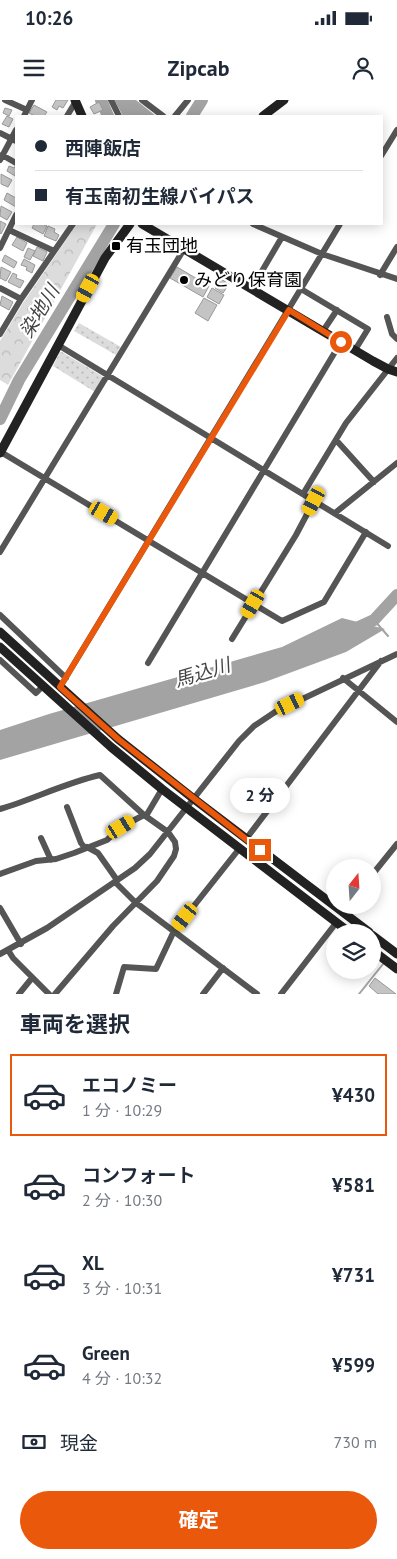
<!DOCTYPE html>
<html lang="ja">
<meta charset="utf-8">
<style>
body{margin:0;font-family:"PT Sans","Noto Sans JP",sans-serif;background:#f6f6f7;color:#1f2937;height:100vh;display:flex;flex-direction:column;font-size:19px;white-space:nowrap}
*{box-sizing:border-box;margin:0}
p{font-size:16px;color:#747a83}
.icon{flex:none;width:28px;height:28px;fill:none;stroke:currentColor;stroke-width:2;stroke-linecap:round;stroke-linejoin:round}
.map{position:relative;height:894px;overflow:hidden}
.side{display:flex;flex-direction:column;background:#fff;flex:1}
.side>*{flex:none}
.banner{position:absolute;left:15px;top:15px;width:368px;height:110px;border-radius:0px;box-shadow:0 2px 12px #0003;display:grid;align-content:center;height:110px;padding:0 20px;background:#fff}
.needle{width:32px;rotate:17deg}
.tools{position:absolute;left:326px;top:759px;display:grid;gap:10px}
.tools a{display:grid;place-items:center;width:55px;height:55px;border-radius:50%;background:#fff;box-shadow:0 2px 12px #0003;font-size:25px}
.end{position:absolute;width:22px;height:22px;margin:-11px;border:6px solid #ea580c;background:#fff;box-shadow:0 0 0 2px #fff}
.from{border-radius:50%}
.bubble{position:absolute;height:35px;border-radius:18px;background:#fff;box-shadow:0 2px 12px #0003;font-size:16px;font-weight:700;line-height:35px;text-align:center}
.car{position:absolute;width:15px;height:30px;margin:-15px -8px;border-radius:6px;box-shadow:0 0 4px 1px #0007;background:linear-gradient(#f5c518 24%,#345 0 40%,#f5c518 0 76%,#345 0 86%,#f5c518 0)}
.banner b{display:flex;align-items:center;gap:18px;height:48px;font-size:19px}
.banner b+b{border-top:1px solid #e0e1e3}
.banner i{width:12px;height:12px;background:#1f2937}
ul{padding:0;list-style:none}
li{display:flex;align-items:center;gap:15px;height:82px;margin:0 10px 8px;padding:0 10px;border:2px solid transparent;border-radius:0px}
li div{flex:1}
li b{display:block;font-size:19px}
li em{font-style:normal;font-weight:700}
li.active{border-color:#ea580c}
li>.icon{width:45px;height:45px;stroke-width:1.5}
h2{padding:0 20px;font-size:22px;line-height:60px}
.pay{display:flex;align-items:center;gap:12px;height:55px;padding:0 20px;font-size:19px}
.pay p{margin-inline-start:auto}
.primary-button{display:flex;gap:10px;margin-top:auto;padding:10px 20px}
.primary-button a{flex:1;height:58px;border-radius:30px;background:#ea580c;color:#fff;font-size:20px;font-weight:700;line-height:58px;text-align:center}
.status{display:flex;justify-content:space-between;align-items:center;height:35px;padding:0 25px;background:#fff;direction:ltr}
.status svg{height:14px;fill:currentColor}
header{display:flex;justify-content:space-between;align-items:center;height:65px;padding:0 20px;background:#fff;font-size:22px;font-weight:700}
.map>svg:first-child{display:block}
.grass{fill:url(#grass-dots)}
.forest{fill:url(#forest-crowns)}
.water{fill:#a3a3a3}
.lines{fill:none;stroke-linecap:round;stroke-linejoin:round}
.stream{stroke:#a3a3a3;stroke-width:2}
.river{stroke:#a3a3a3;stroke-width:12}
.building{fill:#c4c4c4;stroke:#999}
.street{stroke:#555;stroke-width:6}
.secondary{stroke:#222;stroke-width:9}
.route{stroke:#ea580c;stroke-width:6}
.poi-dot{fill:#000;stroke:#fff;stroke-width:2}
.labels{text-anchor:middle;stroke-width:4.5;stroke-linejoin:round;paint-order:stroke}
.poi-label{font-size:18px;fill:#000;stroke:#fff;text-anchor:start}
.water-label{font-size:19px;font-style:italic;fill:#444;stroke:#fff}
</style>
<div class="status"><b>10:26</b><svg viewBox="0 0 49 12"><path d="M0 12V9h3v3zM5 12V6h3v6zM10 12V3h3v9zM15 12V0h3v12zM26 1h20v11H26zM47 4h2v5h-2z"/></svg></div>
<header><svg class="icon" aria-label="menu" viewBox="0 0 24 24"><path d="M4 6h16M4 12h16M4 18h16"/></svg>Zipcab<svg class="icon" aria-label="person" viewBox="0 0 24 24"><circle cx="12" cy="8" r="4"/><path d="M4 21q1-7 8-7t8 7"/></svg></header>
<div class="map">
<svg width="397" height="894" viewBox="0 0 397 894">
<defs>
<pattern id="grass-dots" width="8" height="8" patternUnits="userSpaceOnUse" patternTransform="scale(1.25)"><rect width="8" height="8" fill="#dcdcdc"/><path d="M2 2h.1M6 6h.1" fill="none" stroke="#bbb" stroke-width="1.8" stroke-linecap="round"/></pattern>
<pattern id="forest-crowns" width="20" height="18" patternUnits="userSpaceOnUse" patternTransform="scale(1.25)"><rect width="20" height="18" fill="#dcdcdc"/><path d="M2 6a3 3 0 1 1 6 0M12 15a3 3 0 1 1 6 0" fill="none" stroke="#bbb"/></pattern>
</defs>
<rect width="100%" height="100%" fill="#fff"/>
<path class="grass" d="M79 223 121 247 116 255 74 231Z
M60 252H62L102 276V279L95 292 53 266Z"/>
<path class="forest" d="M77 124H97L8 285 0 280V241L23 203Z"/>
<path class="water" d="M114 0H136L156 16H123Z
M342 518 385 529 346 552 265 582 0 660V630L49 614 282 547Z"/>
<g class="lines">
<path class="stream" d="M374 520 388 536
M359 894 383 864"/>
<path class="river" d="M101 0 108 16
M192 16 202 0
M0 319 19 280 114 124
M350 531 374 520 397 495"/>
</g>
<path class="building" d="M56 0H68L63 8 59 6 57 10 52 7Z
M99 2 103 10 94 14 90 7Z
M34 5 47 12 44 16H35L29 13Z
M5 8 12 10 9 16 3 13Z
M7 16 13 19 9 27 2 24Z
M16 65 15 76 7 71 9 66 14 68Z
M1 74 12 80 8 87 1 84Z
M7 93 16 98V107L4 100Z
M1 106 12 112 7 120 0 116Z
M0 121 6 124 1 134 0 133Z
M34 124H43L47 126 43 134 32 128Z
M48 126 55 129 54 132 59 135 56 141 44 136Z
M17 137 27 143 23 151 12 145Z
M37 147 47 152 43 161 33 156Z
M28 148 35 151 30 160 24 157Z
M5 155 17 162 14 168 2 161Z
M24 159 35 165 32 173 26 170 27 167 21 165Z
M1 167 11 172 6 181 0 178Z
M177 167 209 186 203 197 170 178Z
M13 173 17 175 16 178 24 181 20 188 8 182Z
M221 179 229 184 223 193 215 188Z
M212 188 224 195 219 204 207 197Z
M2 196 13 202 9 210 0 205Z
M204 198 217 205 208 221 195 213Z
M375 878 396 894H378L369 886Z"/>
<g class="lines">
<path class="street" d="M5 0 27 10
M111 0 119 16
M142 0 163 16
M24 16 32 0
M67 16 76 1
M175 16 188 0
M0 33 16 41
M2 55 16 63
M381 56 397 30
M0 60 16 30
M253 124 322 154 397 179
M9 130 54 151
M0 148 16 115
M380 175 397 147
M0 188 21 199
M252 188 282 137
M301 189 368 229 355 250
M387 217 392 234 397 239
M323 231 337 210
M0 234 21 199 73 124
M58 245 388 446
M336 340 374 382
M1 352 282 521 324 502 366 432
M303 394 346 323 397 258
M335 413 397 363
M0 452 184 149
M0 515 66 578
M232 539 296 435 314 401
M0 560 36 593 43 586
M148 563 341 242
M343 578 397 622
M60 587 340 124
M67 707 81 743 85 748
M0 709C34 699 65 683 100 675L144 715 168 732 175 742 176 749 174 756 157 781 113 826 55 894
M146 716 162 689
M41 738 51 760
M246 739 381 561
M87 747 98 753 117 780
M0 774 36 761 56 759 74 753 107 740 121 727 144 715
M372 775 397 744
M115 782 135 802 257 894
M0 808 21 844
M343 813 349 805
M8 850 13 858 49 894
M0 854 47 828 135 768 150 754 239 641 254 626 275 612 397 554
M19 894 32 878
M116 894 124 867 156 869 174 831 239 749
M203 894 223 868
M281 894 336 823"/>
<path class="secondary" d="M75 0 82 16
M263 16 284 0
M142 124 373 261 388 269 397 272
M0 353 105 158 130 124
M0 532 118 639 194 699 369 832
M0 547 111 647 162 689 349 832
M372 835 397 854
M372 850 397 869"/>
</g>
<g class="lines">
<path class="route" d="M260 750 118 639 60 587 289 210 341 242"/>
</g>
<g class="poi-dot">
<rect x="111" y="141" width="10" height="10" rx="2.5"/>
<circle cx="184" cy="180" r="5"/>
</g>
<g class="labels">
<g class="poi-label">
<text x="126" y="152">有玉団地</text>
<text x="194" y="186">みどり保育園</text>
</g>
<g class="water-label">
<text transform="translate(39 211) rotate(-59)" y="7">染地川</text>
<text transform="translate(202 572) rotate(-17)" y="7">馬込川</text>
</g>
</g>
</svg>
<div class="tools">
<a><svg class="needle" viewBox="-14 -14 28 28"><path d="M0-13l5 13h-10z" fill="#e53935"/><path d="M0 13l5-13h-10z" fill="#747a83"/></svg></a>
<a><svg class="icon" aria-label="layers" viewBox="0 0 24 24"><path d="M12 4l9 5-9 5-9-5zM3 14l9 5 9-5"/></svg></a>
</div>
<i class="end from" style="left:341px;top:242px"></i>
<i class="end" style="left:260px;top:750px"></i>
<div class="bubble" style="left:230px;top:678px;width:60px">2 分</div>
<i class="car" style="left:88px;top:188px;rotate:209deg"></i>
<i class="car" style="left:314px;top:401px;rotate:208deg"></i>
<i class="car" style="left:104px;top:413px;rotate:120deg"></i>
<i class="car" style="left:253px;top:504px;rotate:210deg"></i>
<i class="car" style="left:290px;top:604px;rotate:64deg"></i>
<i class="car" style="left:121px;top:727px;rotate:59deg"></i>
<i class="car" style="left:185px;top:817px;rotate:218deg"></i>
<div class="banner">
<b><i class="from"></i>西陣飯店</b>
<b><i></i>有玉南初生線バイパス</b>
</div>
</div>
<section class="side">
<h2>車両を選択</h2>
<ul>
<li class="active"><svg class="icon" aria-label="car" viewBox="0 0 24 24"><path d="M5 17H2v-5l4-1 3-4h7l3 4 3 1v5h-3M9 17h6M6 11h13"/><circle cx="7" cy="17" r="2"/><circle cx="17" cy="17" r="2"/></svg><div><b>エコノミー</b><p>1 分 · 10:29</p></div><em>¥430</em></li>
<li><svg class="icon" aria-label="car" viewBox="0 0 24 24"><path d="M5 17H2v-5l4-1 3-4h7l3 4 3 1v5h-3M9 17h6M6 11h13"/><circle cx="7" cy="17" r="2"/><circle cx="17" cy="17" r="2"/></svg><div><b>コンフォート</b><p>2 分 · 10:30</p></div><em>¥581</em></li>
<li><svg class="icon" aria-label="car" viewBox="0 0 24 24"><path d="M5 17H2v-5l4-1 3-4h7l3 4 3 1v5h-3M9 17h6M6 11h13"/><circle cx="7" cy="17" r="2"/><circle cx="17" cy="17" r="2"/></svg><div><b>XL</b><p>3 分 · 10:31</p></div><em>¥731</em></li>
<li><svg class="icon" aria-label="car" viewBox="0 0 24 24"><path d="M5 17H2v-5l4-1 3-4h7l3 4 3 1v5h-3M9 17h6M6 11h13"/><circle cx="7" cy="17" r="2"/><circle cx="17" cy="17" r="2"/></svg><div><b>Green</b><p>4 分 · 10:32</p></div><em>¥599</em></li>
</ul>
<div class="pay"><svg class="icon" aria-label="cash" viewBox="0 0 24 24"><path d="M3 7h18v10H3z"/><circle cx="12" cy="12" r="2"/></svg>現金<p>730 m</p></div>
<div class="primary-button"><a>確定</a></div>
</section>
